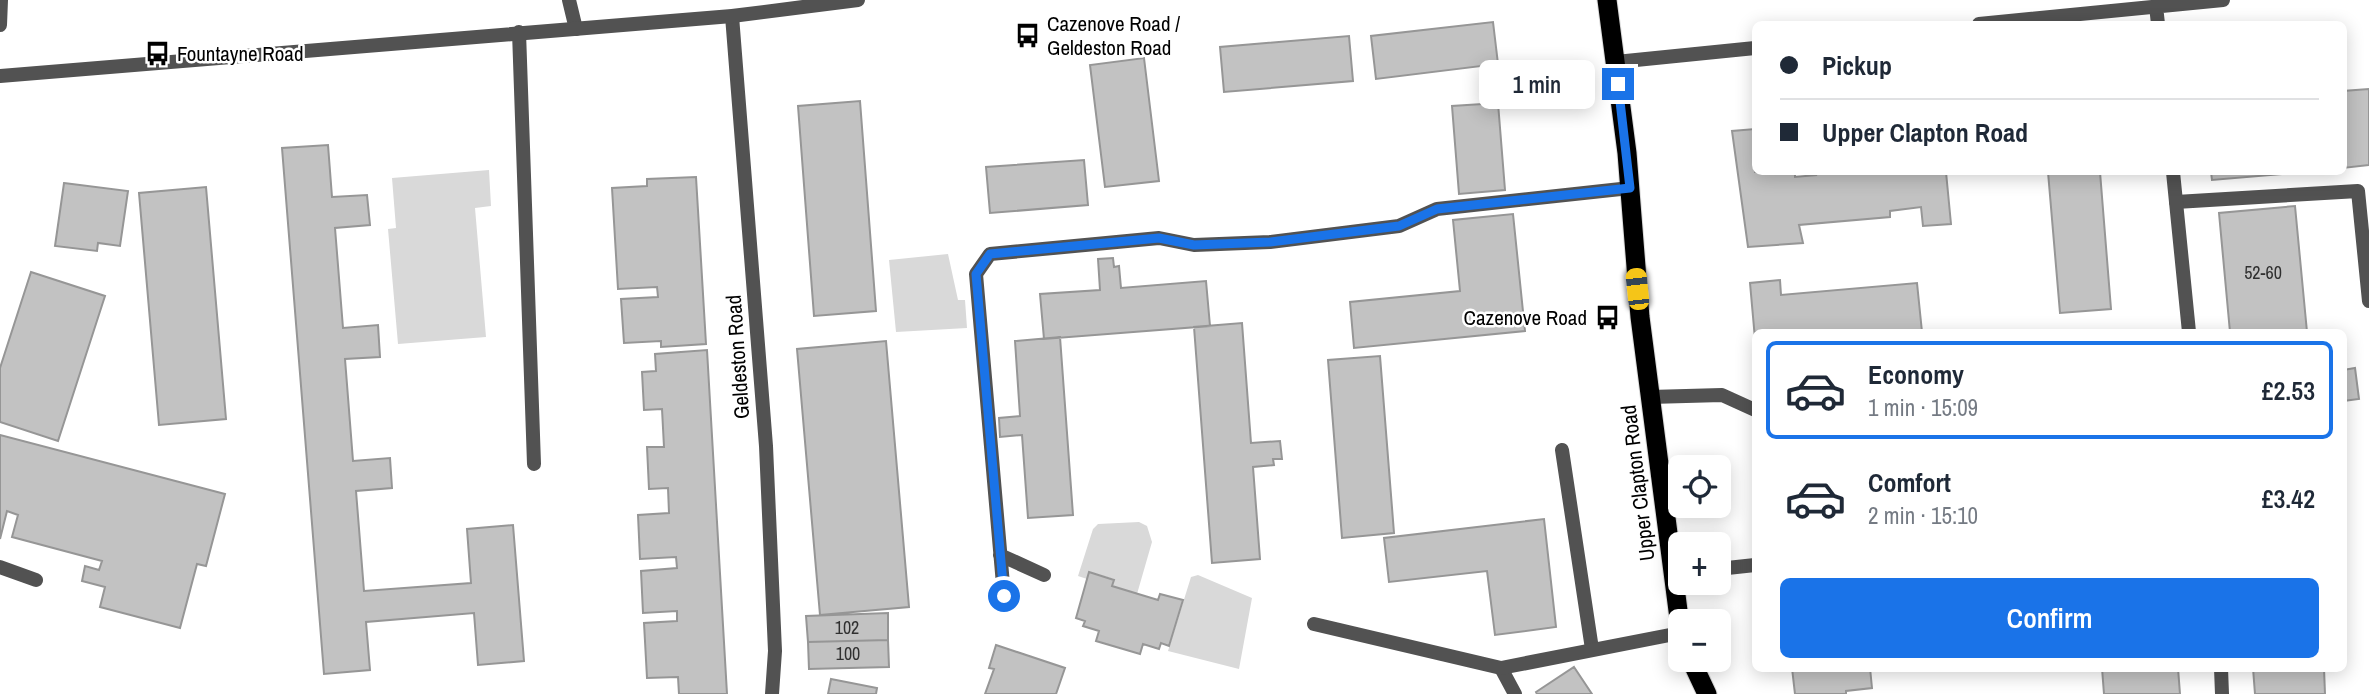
<!DOCTYPE html>
<meta charset="utf-8">
<style>
body{margin:0;font-family:"Archivo Narrow",sans-serif;background:#f2f2f3;color:#1f2937;height:100vh;display:flex;flex-direction:column;font-size:26px;white-space:nowrap}
*{box-sizing:border-box;margin:0}
p{font-size:23px;color:#747a83}
.icon{flex:none;width:38px;height:38px;fill:none;stroke:currentColor;stroke-width:2;stroke-linecap:round;stroke-linejoin:round}
.map{position:relative;flex:1;overflow:hidden}
.sheet{position:absolute;left:1752px;top:329px;width:595px;height:343px;display:flex;flex-direction:column;background:#fff;border-radius:10px;box-shadow:0 4px 18px #0003}
.sheet>*{flex:none}
.hud{position:absolute;left:1752px;top:21px;width:595px;height:154px;border-radius:10px;box-shadow:0 4px 18px #0003;display:grid;align-content:center;height:154px;padding:0 28px;background:#fff}
.fabs{position:absolute;left:1668px;top:455px;display:grid;gap:14px}
.fabs a{display:grid;place-items:center;width:63px;height:63px;border-radius:10px;background:#fff;box-shadow:0 4px 18px #0003;font-size:35px}
.end{position:absolute;width:32px;height:32px;margin:-16px;border:9px solid #1a73e8;background:#fff;box-shadow:0 0 0 4px #fff}
.from{border-radius:50%}
.bubble{position:absolute;height:49px;border-radius:10px;background:#fff;box-shadow:0 4px 18px #0003;font-size:23px;font-weight:600;line-height:49px;text-align:center}
.car{position:absolute;width:21px;height:42px;margin:-21px -10px;border-radius:9px;box-shadow:0 0 5px 2px #0007;background:linear-gradient(#f5c518 24%,#345 0 40%,#f5c518 0 76%,#345 0 86%,#f5c518 0)}
.hud b{display:flex;align-items:center;gap:24px;height:66px;font-size:26px}
.hud b+b{border-top:2px solid #e0e1e3}
.hud i{width:18px;height:18px;background:#1f2937}
ul{padding:12px 0 0;list-style:none}
li{display:flex;align-items:center;gap:21px;height:98px;margin:0 14px 10px;padding:0 14px;border:4px solid transparent;border-radius:10px}
li div{flex:1}
li b{display:block;font-size:26px}
li em{font-style:normal;font-weight:600}
li.active{border-color:#1a73e8}
li>.icon{width:63px;height:63px;stroke-width:1.5}
.action{display:flex;gap:14px;margin-top:auto;padding:14px 28px}
.action a{flex:1;height:80px;border-radius:10px;background:#1a73e8;color:#fff;font-size:28px;font-weight:600;line-height:80px;text-align:center}
.map>svg:first-child{display:block}
.green{fill:#d9d9d9}
.building{fill:#c2c2c2;stroke:#969696;stroke-width:2}
.lines{fill:none;stroke-linecap:round;stroke-linejoin:round}
.trunk-casing{stroke:#dbdbdb;stroke-width:21}
.service{stroke:#525252;stroke-width:14}
.minor{stroke:#525252;stroke-width:14}
.tertiary{stroke:#525252;stroke-width:14}
.trunk{stroke:#000;stroke-width:19}
.route{stroke:#1a73e8;stroke-width:9}
.labels{text-anchor:middle;stroke-width:5;stroke-linejoin:round;paint-order:stroke}
.number-label{font-size:18px;fill:#303030}
.poi-label{font-size:21px;fill:#000;stroke:#fff;text-anchor:start}
.street-label{font-size:21px;fill:#000;stroke:#fff}
</style>
<div class="map">
<svg width="2369" height="694" viewBox="0 0 2369 694">
<rect width="100%" height="100%" fill="#fff"/>
<path class="green" d="M489 170 491 206 475 208 486 337 398 344 388 229 396 228 392 178Z
M948 254 958 300H965L967 328 896 332 889 260Z
M1139 522 1147 526 1152 542 1137 594 1112 586 1114 579 1090 572 1087 579 1078 576 1093 529 1098 524Z
M1198 575 1252 598 1239 669 1168 651 1191 577Z"/>
<path class="building" d="M1493 22 1498 64 1376 79 1371 36Z
M1349 36 1353 81 1224 92 1220 47Z
M1144 58 1159 181 1105 187 1090 65Z
M2369 89V165L2343 168V91Z
M860 101 876 311 814 316 798 106Z
M1498 103 1505 190 1459 194 1452 106Z
M1755 129V172H1795V177L1816 175 1815 172H1946L1951 224 1923 226 1921 207 1890 211V217L1799 225 1803 243 1748 247 1732 131Z
M328 145 332 197 367 195 370 225 335 228 343 328 378 325 380 357 345 359 353 461 390 458 392 488 356 491 364 591 471 583 467 529 513 525 524 661 478 665 474 613 366 622 370 670 324 674 282 148Z
M1084 160 1088 205 990 213 986 167Z
M2048 172H2100L2111 309 2060 313Z
M2211 172H2306L2212 180Z
M696 177 706 344 661 347V341L624 343 621 299 658 297 657 287 618 289 612 188 647 186V179Z
M64 183 128 191 120 246 98 243 97 251 55 246Z
M206 187 226 419 159 425 139 193Z
M2295 206 2307 332H2230L2219 213Z
M1513 214 1525 331 1354 348 1350 302 1460 291 1453 220Z
M1113 258 1114 267 1119 266 1121 288 1206 281 1210 326 1044 339 1040 294 1100 290 1098 259Z
M31 272 105 296 58 441 0 422V368Z
M1780 280 1781 295 1917 283 1922 332H1755V339L1750 283Z
M1242 323 1251 443 1280 441 1282 459H1273L1274 465 1253 467 1260 559 1212 563 1194 327Z
M1060 337 1073 515 1028 518 1022 435 1000 437 999 418 1020 416 1015 341Z
M886 341 909 607 820 615 797 349Z
M707 350 727 694H679L678 677 647 678 644 623 677 621V611L643 613 641 571 677 568 676 557 640 559 638 515 669 513 668 488 649 489 647 447H664L662 409 644 410 642 372 656 371 655 354Z
M1380 356 1394 533 1342 538 1328 360Z
M2355 368 2359 399 2343 401V370Z
M0 435 225 494 206 566 197 564 180 628 100 607 105 587 82 581 85 566 99 570 102 561 12 537 18 515 7 511 0 539Z
M1544 519 1556 627 1495 635 1487 571 1389 582 1384 538Z
M1089 572 1114 580 1112 586 1158 600 1160 594 1183 600 1169 646 1161 643 1159 649 1143 644 1140 654 1096 641 1099 631 1083 626 1085 621 1076 618Z
M888 613V640L808 642 806 616Z
M888 640 889 667 809 669 808 642Z
M996 645 1065 668 1056 694H985L994 669 989 668Z
M1574 667 1592 694H1537L1536 692Z
M1792 668H1870L1872 688 1846 691V694H1795Z
M2102 668H2178L2180 694H2104Z
M2253 668H2324L2325 694H2255Z
M831 679 877 688 876 694H828Z"/>
<g class="lines">
<defs>
<path id="trunk" d="M1607 0 1627 153 1640 317 1680 626
M1691 660 1707 694"/>
</defs>
<use href="#trunk" class="trunk-casing"/>
<path class="service" d="M569 0 576 29
M519 32 534 464
M2176 202 2358 191 2369 301
M1650 397 1722 395 1755 410
M1562 450 1592 649
M0 567 36 580
M1718 569 1755 565
M1501 668 1515 694"/>
<path class="minor" d="M2156 6 2158 24
M732 16 766 446 775 651 772 694
M1979 24 2223 0
M0 25 1 0
M1616 62 1755 48
M2173 172 2189 332
M1000 555 1044 575
M1004 596 976 274 990 254 1159 238 1194 245 1270 242 1399 226 1437 209 1630 188
M1314 624 1501 668 1680 633
M2221 668 2222 694"/>
<path class="tertiary" d="M0 76 732 16 858 0"/>
<use href="#trunk" class="trunk"/>
</g>
<g class="lines">
<path class="route" d="M1004 596 976 274 990 254 1159 238 1194 245 1270 242 1399 226 1437 209 1630 188 1618 84"/>
</g>
<defs>
<symbol id="bus-bare" viewBox="-9 -9 18 18"><path d="M-5-6H5V4H4V6H2V4H-2V6H-4V4H-5ZM-3.5-4V0h7V-4ZM-3.5 1.2v1.5H-2V1.2ZM2 1.2v1.5H3.5V1.2Z" fill="#000" stroke="#fff" stroke-width="2.5" paint-order="stroke"/></symbol>
</defs>
<g fill-rule="evenodd">
<use href="#bus-bare" x="1010" y="18" width="35" height="35"/>
<use href="#bus-bare" x="140" y="36" width="35" height="35"/>
<use href="#bus-bare" x="1590" y="300" width="35" height="35"/>
</g>
<g class="labels">
<g class="number-label">
<text x="2263" y="279">52-60</text>
<text x="847" y="634">102</text>
<text x="848" y="660">100</text>
</g>
<g class="poi-label">
<text x="1047" y="31">Cazenove Road /<tspan x="1047" dy="24">Geldeston Road</tspan></text>
<text x="177" y="61">Fountayne Road</text>
<text x="1587" y="325" text-anchor="end">Cazenove Road</text>
</g>
<g class="street-label">
<text transform="translate(738 357) rotate(-94)" y="7">Geldeston Road</text>
<text transform="translate(1638 483) rotate(-97)" y="7">Upper Clapton Road</text>
</g>
</g>
</svg>
<div class="fabs">
<a><svg class="icon" aria-label="locate" viewBox="0 0 24 24"><circle cx="12" cy="12" r="6"/><path d="M12 2v4M12 18v4M2 12h4M18 12h4"/></svg></a>
<a>+</a>
<a>−</a>
</div>
<i class="end from" style="left:1004px;top:596px"></i>
<i class="end" style="left:1618px;top:84px"></i>
<div class="bubble" style="left:1479px;top:60px;width:116px">1 min</div>
<i class="car" style="left:1637px;top:289px;rotate:354deg"></i>
<div class="hud">
<b><i class="from"></i>Pickup</b>
<b><i></i>Upper Clapton Road</b>
</div>
<section class="sheet">
<ul>
<li class="active"><svg class="icon" aria-label="car" viewBox="0 0 24 24"><path d="M5 17H2v-5l4-1 3-4h7l3 4 3 1v5h-3M9 17h6M6 11h13"/><circle cx="7" cy="17" r="2"/><circle cx="17" cy="17" r="2"/></svg><div><b>Economy</b><p>1 min · 15:09</p></div><em>£2.53</em></li>
<li><svg class="icon" aria-label="car" viewBox="0 0 24 24"><path d="M5 17H2v-5l4-1 3-4h7l3 4 3 1v5h-3M9 17h6M6 11h13"/><circle cx="7" cy="17" r="2"/><circle cx="17" cy="17" r="2"/></svg><div><b>Comfort</b><p>2 min · 15:10</p></div><em>£3.42</em></li>
</ul>
<div class="action"><a>Confirm</a></div>
</section>
</div>
